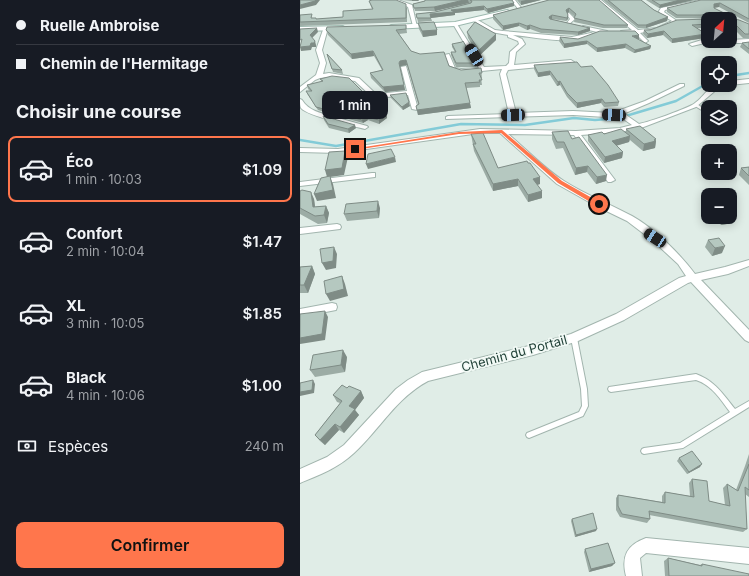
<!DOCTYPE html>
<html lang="fr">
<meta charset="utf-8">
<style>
body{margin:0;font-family:Inter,sans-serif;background:#242831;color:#f1f3f6;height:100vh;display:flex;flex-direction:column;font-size:15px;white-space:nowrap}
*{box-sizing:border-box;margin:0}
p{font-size:13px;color:#9ea1a6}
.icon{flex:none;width:22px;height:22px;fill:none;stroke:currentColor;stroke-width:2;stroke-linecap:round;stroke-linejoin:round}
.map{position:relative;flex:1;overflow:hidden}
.side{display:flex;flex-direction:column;background:#171b24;width:300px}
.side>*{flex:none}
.guide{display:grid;align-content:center;height:88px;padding:0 16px;background:#171b24}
.needle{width:26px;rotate:26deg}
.controls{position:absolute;left:401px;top:12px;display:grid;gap:8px}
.controls a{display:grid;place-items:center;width:36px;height:36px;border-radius:8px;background:#171b24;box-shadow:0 2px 10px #0003;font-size:20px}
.end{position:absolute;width:18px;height:18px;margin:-9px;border:5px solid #ff764c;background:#111;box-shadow:0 0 0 2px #111}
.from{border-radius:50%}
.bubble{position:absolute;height:28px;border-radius:8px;background:#171b24;box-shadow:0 2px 10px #0003;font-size:13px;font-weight:600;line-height:28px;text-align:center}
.car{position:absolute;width:12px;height:24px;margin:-12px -6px;border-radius:5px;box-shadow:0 0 3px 1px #0007;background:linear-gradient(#222 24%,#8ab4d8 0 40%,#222 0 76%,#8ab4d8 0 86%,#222 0)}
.guide b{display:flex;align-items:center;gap:14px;height:38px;font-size:15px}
.guide b+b{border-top:1px solid #363941}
.guide i{width:10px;height:10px;background:#f1f3f6}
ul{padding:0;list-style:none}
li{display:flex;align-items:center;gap:12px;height:66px;margin:0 8px 6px;padding:0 8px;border:2px solid transparent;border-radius:8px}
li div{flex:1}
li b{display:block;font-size:15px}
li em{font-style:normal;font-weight:600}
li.current{border-color:#ff764c}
li>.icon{width:36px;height:36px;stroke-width:1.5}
h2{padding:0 16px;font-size:18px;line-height:48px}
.pay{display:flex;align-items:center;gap:10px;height:44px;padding:0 16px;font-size:15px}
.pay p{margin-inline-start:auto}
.action{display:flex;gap:8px;margin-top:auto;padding:8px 16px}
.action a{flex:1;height:46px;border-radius:8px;background:#ff764c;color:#111;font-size:16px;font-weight:600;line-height:46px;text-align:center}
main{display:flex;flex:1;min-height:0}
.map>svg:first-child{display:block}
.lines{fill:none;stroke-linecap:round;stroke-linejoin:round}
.stream{stroke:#83cbd7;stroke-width:2.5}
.lane-casing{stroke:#a2b5ae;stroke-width:2}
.street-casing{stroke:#a2b5ae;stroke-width:2}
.secondary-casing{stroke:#9db9af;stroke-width:2}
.lane{fill:#fff;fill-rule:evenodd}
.street{fill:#fff;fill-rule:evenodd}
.secondary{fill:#fff;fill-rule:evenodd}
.wall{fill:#9caca5}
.shaded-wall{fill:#7f8c86}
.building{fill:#b5c8c0;stroke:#7f8c86}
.route{fill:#ff764c}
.labels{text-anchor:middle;stroke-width:3.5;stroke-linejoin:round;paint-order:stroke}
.street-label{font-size:13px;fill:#1f3f36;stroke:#f1f9f5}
</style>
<main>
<section class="side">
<div class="guide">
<b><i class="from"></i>Ruelle Ambroise</b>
<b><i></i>Chemin de l'Hermitage</b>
</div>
<h2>Choisir une course</h2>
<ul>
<li class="current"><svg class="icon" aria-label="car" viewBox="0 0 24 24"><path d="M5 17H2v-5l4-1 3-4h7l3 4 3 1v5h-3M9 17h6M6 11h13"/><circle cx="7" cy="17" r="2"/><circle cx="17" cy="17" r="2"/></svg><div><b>Éco</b><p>1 min · 10:03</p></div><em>$1.09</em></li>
<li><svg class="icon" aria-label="car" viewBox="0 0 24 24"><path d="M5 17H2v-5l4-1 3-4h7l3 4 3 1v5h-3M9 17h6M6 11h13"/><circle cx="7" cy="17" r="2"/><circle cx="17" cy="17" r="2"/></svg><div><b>Confort</b><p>2 min · 10:04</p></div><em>$1.47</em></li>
<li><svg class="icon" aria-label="car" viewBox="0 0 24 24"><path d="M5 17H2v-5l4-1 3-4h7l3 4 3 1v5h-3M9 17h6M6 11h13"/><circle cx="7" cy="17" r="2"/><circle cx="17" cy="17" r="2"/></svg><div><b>XL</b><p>3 min · 10:05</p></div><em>$1.85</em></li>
<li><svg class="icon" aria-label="car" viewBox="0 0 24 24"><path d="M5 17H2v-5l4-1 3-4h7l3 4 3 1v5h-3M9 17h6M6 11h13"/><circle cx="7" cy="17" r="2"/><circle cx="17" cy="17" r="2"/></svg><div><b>Black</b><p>4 min · 10:06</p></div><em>$1.00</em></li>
</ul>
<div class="pay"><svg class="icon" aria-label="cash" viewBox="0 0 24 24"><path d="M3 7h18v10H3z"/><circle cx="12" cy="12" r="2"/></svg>Espèces<p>240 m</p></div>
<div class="action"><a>Confirmer</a></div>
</section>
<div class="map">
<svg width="449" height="576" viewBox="0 0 449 576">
<rect width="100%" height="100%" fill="#e0ede7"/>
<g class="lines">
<path class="stream" d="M430 76 449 73
M0 140 36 146 161 124 225 125 274 118 295 120 319 118 376 101 408 83"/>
<defs>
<path id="lane" d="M395 104H397L408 112V114L395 106Z
M430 115H432L433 116 430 117Z
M272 336H276L277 338 287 389 288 406 283 416 229 438 227 437 226 435 227 433 279 412 282 406 281 389 271 338Z
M396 374C415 381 423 394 435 409L449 401V407L383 448 344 454 342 453 341 451 342 449 344 448 380 443 430 412C421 400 412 385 396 380L311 392 309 391 308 389 309 387Z"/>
<path id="street" d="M92 0H98L112 5 117 27 113 26 108 7Z
M211 0H215L223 10H219Z
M296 0H301L338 30 357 28 372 21 360 14 359 11 361 8 400 0H408L365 10 364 12 377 21 366 28 340 33 348 41 345 43 335 33H321V31L332 30Z
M269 13 275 19 268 25 266 24 270 19 267 14Z
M176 19 195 30 203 31 272 37 291 33 294 35C276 46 234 37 213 35L222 39 225 44 216 52 214 65 271 60 274 62 271 64 208 70 206 74 216 113 273 111 312 113 345 101 380 84H384V86L349 103 323 114 326 115 339 124C352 121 380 111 392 105 406 97 405 85 425 85L416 90 396 107 341 128 320 132 281 135 315 180 311 182H308L274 135 208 134C225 148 246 170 264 181 286 195 310 204 332 216 355 229 379 253 395 274L425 267 449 260V266L428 274 401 280 449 330V342L445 340 391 282 388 283 324 320 278 341 233 355 128 381C96 398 80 429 54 453 38 468 19 475 0 483V469L27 457 44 445 96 389 108 380 122 372 233 345 271 334 316 314 379 278 386 276 378 264 352 240 327 221 296 206 257 184 200 133H180L38 153 0 152V148L38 149 180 129 276 131 320 128 332 125 322 118 273 115 146 119V117L148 116 209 114 200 74 202 69 161 73 151 70 144 55 149 54 155 68 161 69 179 68 153 24 155 23 157 24 184 67 206 66 209 63 210 52 219 44 218 41 208 37V35L191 32 174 21Z
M283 26 307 31 308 32 305 34 281 28Z
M24 27 28 28 22 50 26 63 23 74 29 73 59 78 76 94 107 91 101 67 106 66 118 109 117 110 112 109 108 95 77 98 62 108 43 114 38 118 67 126 68 127 65 129C53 126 7 116 1 108 0 106 0 102 0 99L2 100C9 111 20 113 32 116L39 112 58 106 71 96 55 81 29 77 20 78 15 80 0 92V87L16 75 20 63 16 50Z
M405 39H408V41L449 39V43H405L392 46 389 44Z
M449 79V83L430 85V81Z
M72 173H75V177L0 186V182Z
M37 224 40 225 41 227 40 229 0 234V228Z
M32 303 36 304 37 307 36 310 0 317V309Z
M346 538 449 548V564L346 553 340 558 342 576H326C321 556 327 545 346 538Z"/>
<path id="secondary" d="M207 10 209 11V13L155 26 91 29 88 27 91 25 155 22Z
M0 27 43 26 46 28 43 30 0 31Z"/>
</defs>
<use href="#lane" class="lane-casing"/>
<use href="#street" class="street-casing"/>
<use href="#secondary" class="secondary-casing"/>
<use href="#lane" class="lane"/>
<use href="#street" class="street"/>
<use href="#secondary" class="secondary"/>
</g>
<path class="wall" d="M102 0H119L118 1H112Z
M125 0H212L214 6 188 13 184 10 155 13V15L131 18 132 21 118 22 116 14 135 12 170 3H169L135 11H115L113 4 125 1Z
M217 0H241L221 5Z
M249 0 328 25 327 28H303L274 22 275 17 269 12 267 13 268 15V19L266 21 252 19H251L290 28V31L278 35 241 33 230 29 227 30 219 26 203 30 193 19V15Z
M303 0H341L354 10 368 17 367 21 346 28H338Z
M346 0H394L359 8Z
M449 0V23L419 7 414 8 430 18 449 24V38H443L432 27H430V19L376 18 367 12V8Z
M69 1 107 8V22L0 26V15L13 18H16V19L43 17 72 9Z
M408 19V28H397L405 38 372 43 363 35 347 38 343 34 344 30Z
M118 23 137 30V35L123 37 119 29Z
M106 25 107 33 99 34 111 51 161 70 181 68 182 78H181L182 85H180V87L166 88 171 108 118 115 116 106 118 104 107 65 101 66 100 67 105 90 85 92 71 78 70 73 82 70 74 56 52 59 28 35 26 30Z
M167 32 196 34V40L179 56 168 38Z
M260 37 278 39H339H337L351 46 350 49 334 53 325 48 297 52 287 44 264 48 259 41Z
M449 42V54L440 47 442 43Z
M152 44 176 63V67H156L151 55V52H155L152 47Z
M27 54 42 70 43 74 33 72Z
M234 65 281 67 319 102 318 106 304 107 301 103 277 108 267 97 260 85 257 86 250 75 238 77 234 69Z
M20 79 66 98 57 105 32 114 18 110 8 95 6 91H10L8 89 7 85 22 82Z
M90 95 110 106 103 110 91 98Z
M40 114H87V118L79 124 68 120 63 123 41 117Z
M23 116 56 128 49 133 29 128 24 120Z
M326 129 356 141 355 148 343 151 330 140 329 142 316 146 323 152 322 158 304 163 288 141V135L326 132Z
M252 132 272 139 306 181 296 184 287 172 275 175 263 148 256 149 252 139Z
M171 134 198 168 240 177V184L237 185 242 198 228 202 218 186 193 191 174 151Z
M449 167V185L439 175 441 168Z
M0 191 14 199 15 207 26 206 29 213 27 223 18 224 0 214Z
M408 203V210L406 208Z
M80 208 79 218 47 221 44 214Z
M436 216 433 223 421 225 414 217H430Z
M408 240 422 253 412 256 405 247Z
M12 266 15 274 8 293H0V267Z
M47 357 45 372 15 377 10 370Z
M47 388 61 391 64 398 55 410 59 415 44 433 39 430 25 445 20 441 15 435 40 403 37 402 33 395Z
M449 454V497L445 494 447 529 443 532 349 515 350 519 347 523 320 517 316 510V498L318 495 362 502V496L365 492 390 496 389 483 392 479 409 501 425 505 423 488 427 484 436 490 445 466Z
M379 458 400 467 387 474 377 461Z
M272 519 296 531 275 537 271 521Z
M285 549 312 566 289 572 284 552Z
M368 558 400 565 402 564 449 576H365L364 561Z"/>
<path class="shaded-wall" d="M16 0H20L16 5 0 9V5Z
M112 0H119L118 1H112Z
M164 0H168L169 3 135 11 134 7Z
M226 0H241L221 5V1Z
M380 0H394L359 8 360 5Z
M214 3V6L188 13 187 9Z
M420 3 419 7 412 8 414 4Z
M184 6V10L155 13V15L131 18 130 14 151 10Z
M269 8V12L266 14V10Z
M252 15V19L249 21V17Z
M268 15V19L266 21Z
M368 17 367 21 346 28V25Z
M219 23V26L203 30V26Z
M230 25V29L227 30V26Z
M17 28 18 32 11 39 10 35Z
M290 28V31L278 35V32Z
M137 30V35L123 37 122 31Z
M364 31 363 35 347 38 348 34Z
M196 34V40L179 56V50Z
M406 34 405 38 372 43V39Z
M339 35V39L331 40 332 36Z
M15 41 16 45V47H12L11 50 1 51 0 47 11 43Z
M287 41V44L264 48V44Z
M326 44 325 48 297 52V48Z
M351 46 350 49 334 53 335 50Z
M73 51 74 56 52 59 51 54Z
M106 60 107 65 101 66 100 67 99 63 100 61Z
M250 71V75L238 77V73Z
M260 81V85L257 86 258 82Z
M104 85 105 90 85 92 83 87Z
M65 94 66 98 57 105 32 114 31 111Z
M302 99 301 103 277 108V103Z
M109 102 110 106 103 110 102 107Z
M170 103 171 108 118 115 117 110Z
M87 114V118L79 124V120Z
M67 117 68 120 63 123 62 120Z
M55 125 56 128 49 133 48 129Z
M330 136 329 142 311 147 312 141Z
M356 139 355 141H356L355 148 343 151 344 144Z
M45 151 48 157 44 175 30 177 33 184 36 198 17 201 14 194 27 177 25 170Z
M323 152 322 158 304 163 305 157Z
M95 157 96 162 68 169 66 164Z
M288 166 287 172 275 175 276 168Z
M307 175 306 181 296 184 297 177Z
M240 177V184L233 186V179Z
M218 179V186L193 191V184Z
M242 191V198L228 202V195Z
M11 192 14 199 16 214 13 207Z
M78 201 80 208 79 218 77 211Z
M26 206 29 213 27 223 24 215Z
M436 216 433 223 421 225 425 218Z
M425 246 422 253 412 256 415 248Z
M34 247 37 254 36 268 26 270 22 263Z
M12 266 15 274 8 293 4 285Z
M42 276 45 284 48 296 30 301 26 294Z
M25 311 28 317 25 340 0 344V338Z
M43 350 47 357 45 372 41 365Z
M13 380 15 384 14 393 0 396V392Z
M61 391 64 398 55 410 59 415 44 433 40 427 49 406Z
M35 424 39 430 25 445 20 440Z
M402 464 400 467 387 474 389 472Z
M297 529 296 531 275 537 276 535Z
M315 563 312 566 289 572 291 569Z"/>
<path class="building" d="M0 0H16L15 1 0 5Z
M72 0H96L106 4V18L0 22V15L12 14 11 18H16V19L43 17V11L73 9 69 1Z
M125 0H164L134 7 114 8 113 4 125 1Z
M170 0H212L214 3 187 9 184 6 151 10 154 12 130 14 131 18H117L116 14 135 12 171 3 172 1Z
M249 0H299L328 25H304L274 18 276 14 269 8 266 10 268 15 267 18 252 15 249 17 250 19 290 28 278 32 241 29 230 25 227 26 219 23 203 26 193 15Z
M308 0H341L354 10 368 17 346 25H338Z
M352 0H380L360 5Z
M401 0H449V19L420 3 414 4V8L430 16V18L439 20 449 24V34H445L434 23H430V19H410L409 15H377L367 8Z
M408 19V24L392 25 406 34 372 39 364 31 348 34 344 30H350L377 20Z
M134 22 137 30 122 31 118 23Z
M175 22 196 34 179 50 167 32Z
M106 25V29L96 30 111 51 120 54 144 52 149 66 161 70 181 68 182 73H179L182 80H179L180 82 165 83 170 103 117 110 116 106 119 104 106 60 100 61 99 63 104 85 83 87 70 73 83 70 73 51 51 54 26 30 27 27Z
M17 28 10 35 15 41 14 43H11L10 46 0 47 2 39 0 40V29Z
M300 31H335L339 35 332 36 351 46 335 50 326 44 297 48 287 41 264 44 260 37 278 39Z
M163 41 176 63H156L151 52H156L152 44 162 42Z
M449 42V49L442 43Z
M27 54 42 70 32 69Z
M277 62 281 67 292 66 308 85 319 102 305 103 302 99 277 103 267 93 260 81 258 82 250 71 238 73 234 65Z
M32 76 49 78 65 94 56 101 31 111 16 107 6 91H12L7 85 23 81 20 79Z
M106 93 109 102 102 107 90 95Z
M71 100 87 114 79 120 67 117 62 120 40 114 61 106Z
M23 116 55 125 48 129 28 124Z
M340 126 356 139 354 140 356 141 344 144 326 129Z
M321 129 330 136 312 141 323 152 305 157 288 135 302 132 304 134Z
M268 131 272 139 279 137 307 175 297 177 288 166 276 168 264 142H257L252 132Z
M183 133 198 168 227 161 228 163H230L240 177 233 179 242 191 228 195 218 179 193 184 173 144H176L171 134Z
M91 149 95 157 66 164 68 154Z
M45 151 42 168 25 170 29 152Z
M449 167V176L441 168Z
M30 176 33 190 14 194 21 178Z
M2 190 11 192 13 207 26 206 24 215 15 216 0 208V191Z
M78 201 77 211 44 214 46 204Z
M430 209 436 216 425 218 424 217H430Z
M419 238 425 246 415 248 408 240Z
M34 247 33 261 22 263 20 249Z
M12 266 4 285H0V267Z
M42 276 44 289 26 294 24 281Z
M25 311 22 334 0 338V314Z
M43 350 41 365 10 370 13 355Z
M13 380 12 390 0 392V383Z
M42 385 47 388 49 386 61 391 49 406 55 409 40 427 35 424 20 440 15 435 42 401 33 395Z
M392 451 402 464 389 472 379 458Z
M449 464V490L445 487 447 529 349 511 350 519 322 514 318 506V495L365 503V492L394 497 392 479 407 481 409 501 430 506 427 484 438 491Z
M293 513 297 529 276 535 272 519Z
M308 543 315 563 291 569 285 549Z
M368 558 402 566V564L449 574V576H369Z"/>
<path class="route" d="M202 130 262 181 301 203V206H297L258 183 201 133 159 134 55 150 52 149 159 132Z"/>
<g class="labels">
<g class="street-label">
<text transform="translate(214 353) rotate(-15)" y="5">Chemin du Portail</text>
</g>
</g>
</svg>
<div class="controls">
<a><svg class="needle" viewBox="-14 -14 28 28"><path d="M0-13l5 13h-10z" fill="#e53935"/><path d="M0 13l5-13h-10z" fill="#9ea1a6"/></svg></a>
<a><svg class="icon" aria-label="locate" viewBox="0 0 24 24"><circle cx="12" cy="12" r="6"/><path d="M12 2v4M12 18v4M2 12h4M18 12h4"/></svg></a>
<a><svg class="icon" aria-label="layers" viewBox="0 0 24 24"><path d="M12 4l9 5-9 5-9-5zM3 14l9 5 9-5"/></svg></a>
<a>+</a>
<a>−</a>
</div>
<i class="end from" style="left:299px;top:204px"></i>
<i class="end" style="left:55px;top:149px"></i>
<div class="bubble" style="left:22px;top:91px;width:66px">1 min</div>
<i class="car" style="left:174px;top:55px;rotate:328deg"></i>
<i class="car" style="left:213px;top:115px;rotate:268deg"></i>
<i class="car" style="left:314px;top:115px;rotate:273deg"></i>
<i class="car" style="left:355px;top:238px;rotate:303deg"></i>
</div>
</main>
